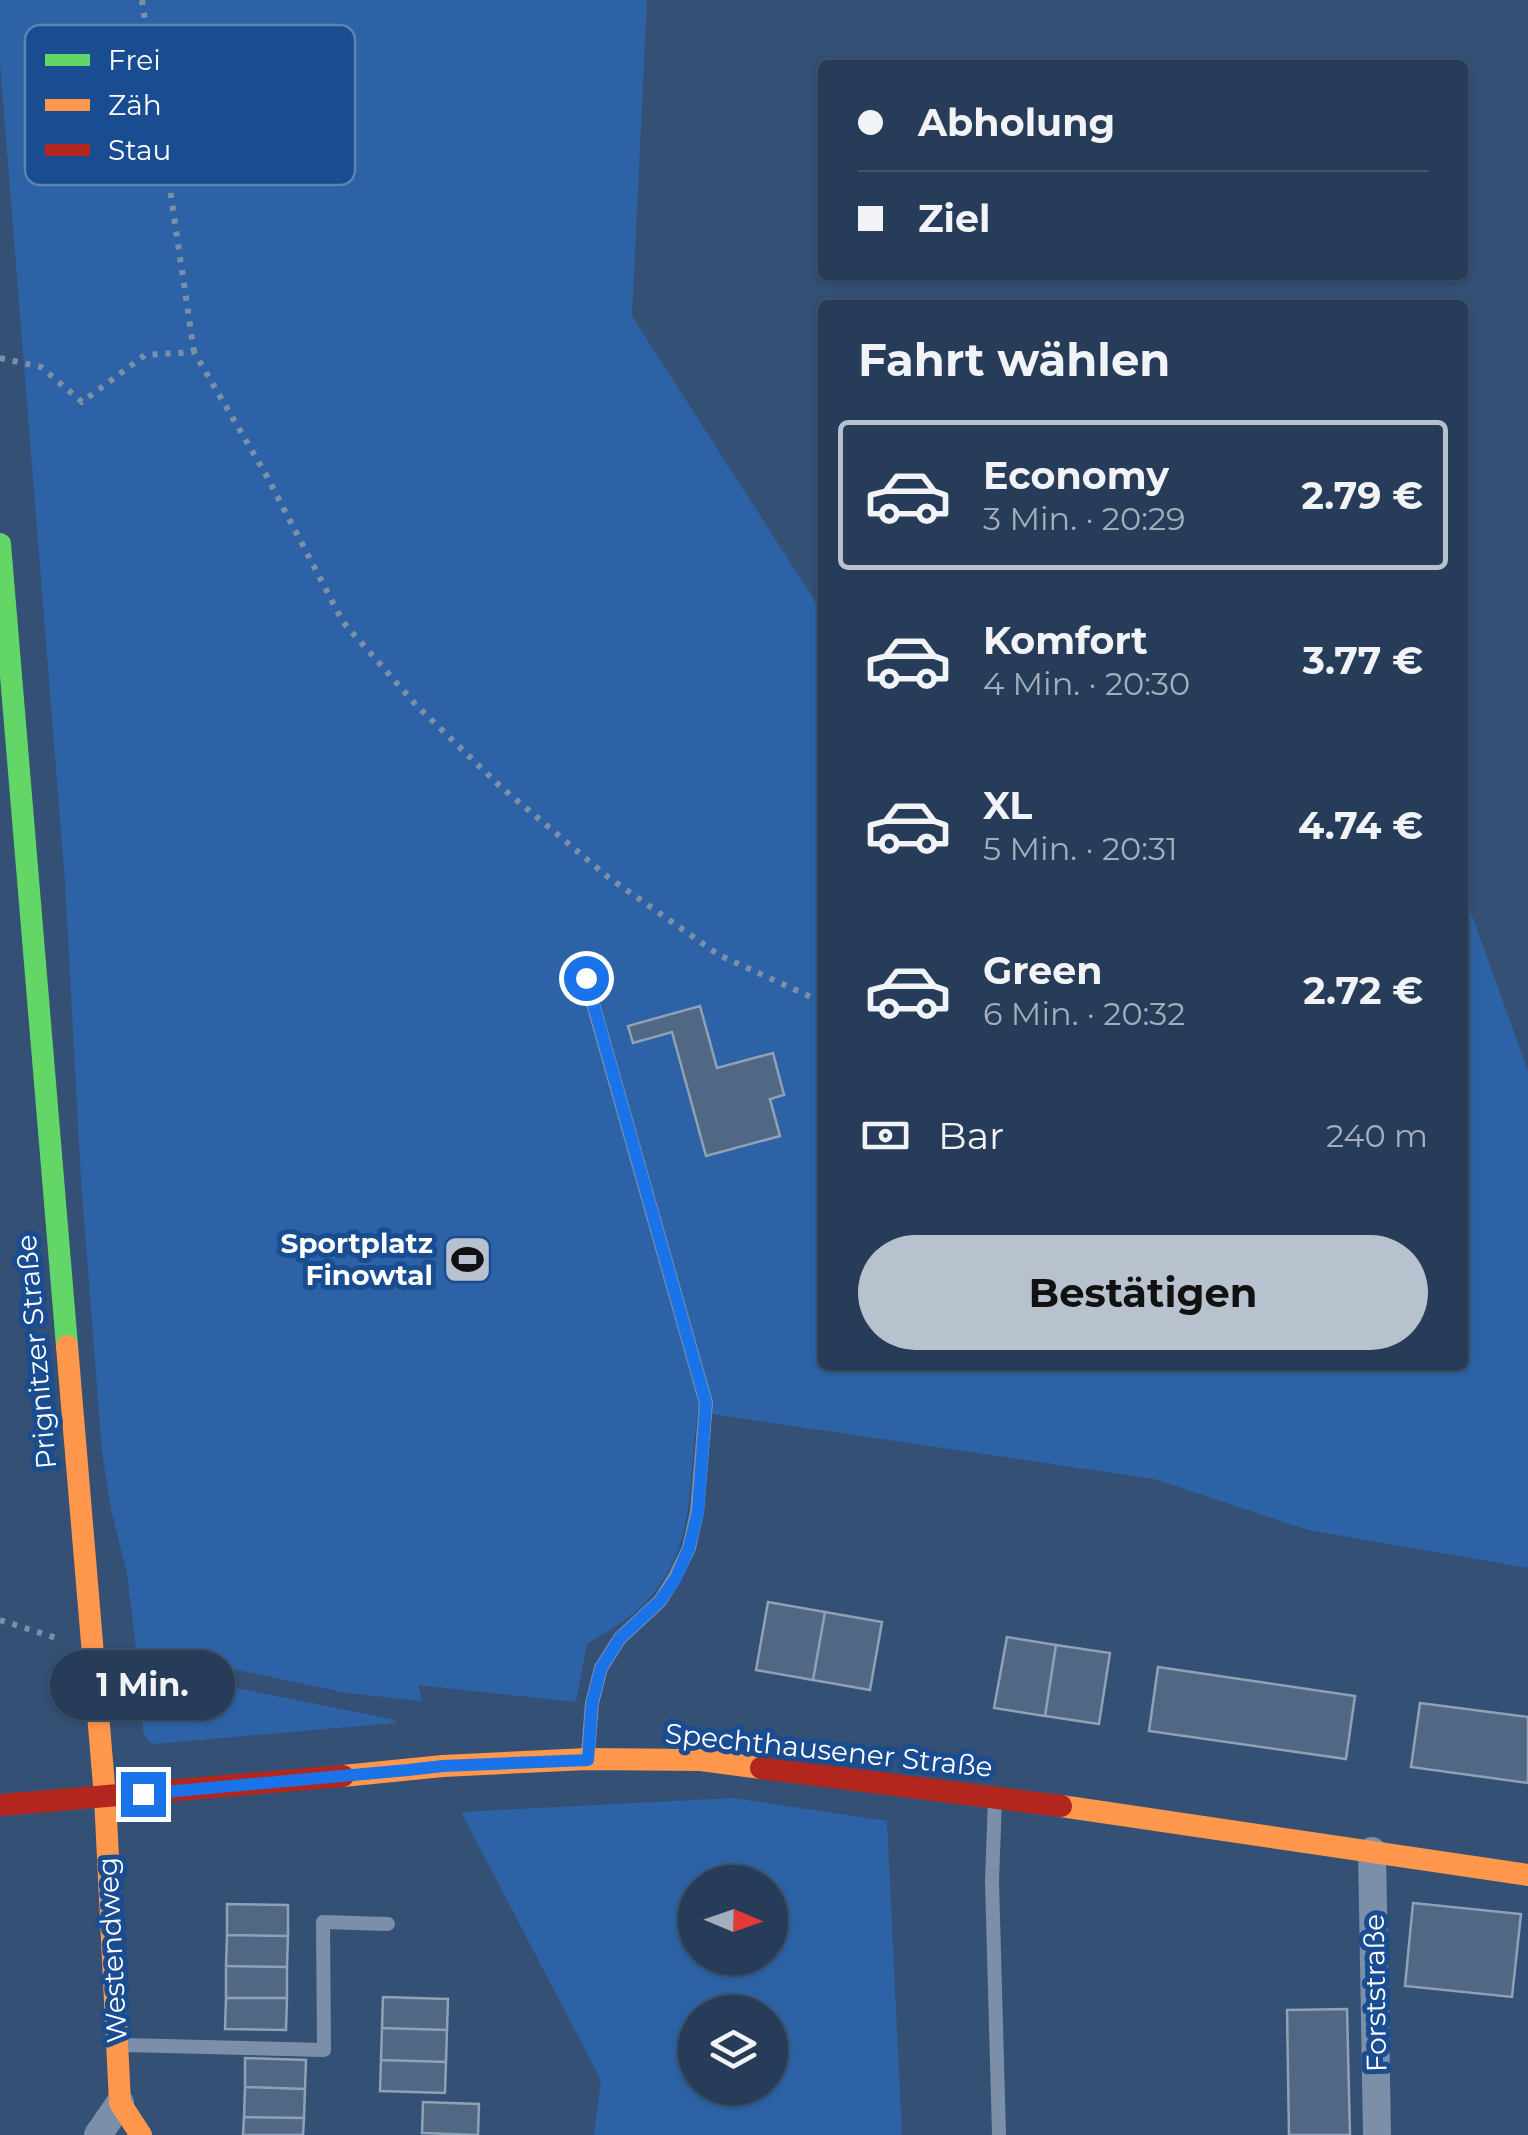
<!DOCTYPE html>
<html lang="de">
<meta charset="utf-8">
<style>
body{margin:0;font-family:Montserrat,sans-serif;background:#334761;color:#f1f3f6;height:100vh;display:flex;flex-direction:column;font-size:38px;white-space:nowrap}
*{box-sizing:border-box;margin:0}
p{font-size:32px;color:#a4adba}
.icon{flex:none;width:55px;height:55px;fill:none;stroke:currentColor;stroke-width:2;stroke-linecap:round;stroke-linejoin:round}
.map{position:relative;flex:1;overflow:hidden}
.details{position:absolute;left:818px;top:300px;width:650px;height:1070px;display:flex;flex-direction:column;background:#273c58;border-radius:10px;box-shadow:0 2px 8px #0004,0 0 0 2px #43566e}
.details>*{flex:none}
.hud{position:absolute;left:818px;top:60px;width:650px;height:220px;border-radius:10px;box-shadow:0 2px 8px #0004,0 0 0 2px #43566e;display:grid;align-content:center;height:220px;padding:0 40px;background:#273c58}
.needle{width:65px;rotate:92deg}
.controls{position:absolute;left:678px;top:1865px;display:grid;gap:20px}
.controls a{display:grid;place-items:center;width:110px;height:110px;border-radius:50%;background:#273c58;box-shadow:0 2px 8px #0004,0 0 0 2px #43566e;font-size:50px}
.end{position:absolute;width:45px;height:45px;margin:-22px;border:12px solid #1a73e8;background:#fff;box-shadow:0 0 0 5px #fff}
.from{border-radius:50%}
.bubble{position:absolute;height:70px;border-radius:35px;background:#273c58;box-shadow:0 2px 8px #0004,0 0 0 2px #43566e;font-size:32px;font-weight:700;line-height:70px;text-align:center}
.hud b{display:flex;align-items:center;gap:35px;height:95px;font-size:38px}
.hud b+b{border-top:2px solid #43566e}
.hud i{width:25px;height:25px;background:#f1f3f6}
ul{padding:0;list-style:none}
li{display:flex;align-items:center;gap:30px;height:150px;margin:0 20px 15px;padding:0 20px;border:5px solid transparent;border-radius:10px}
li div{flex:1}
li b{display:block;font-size:38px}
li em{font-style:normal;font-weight:700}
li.selected{border-color:#b8c2cf}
li>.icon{width:90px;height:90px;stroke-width:1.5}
h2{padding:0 40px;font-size:45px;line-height:120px}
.pay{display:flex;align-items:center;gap:25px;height:110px;padding:0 40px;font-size:38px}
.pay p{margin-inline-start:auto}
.primary-button{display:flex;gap:20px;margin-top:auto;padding:20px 40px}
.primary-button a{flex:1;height:115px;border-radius:60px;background:#b8c2cf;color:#111;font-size:40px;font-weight:700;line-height:115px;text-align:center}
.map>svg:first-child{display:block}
.green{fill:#2d63a6;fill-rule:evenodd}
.building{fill:#516885;stroke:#90a1b6;stroke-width:2.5}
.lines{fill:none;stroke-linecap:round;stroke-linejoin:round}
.path{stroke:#7b90a8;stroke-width:6;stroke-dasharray:5 8;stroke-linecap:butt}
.lane{stroke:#7b90a8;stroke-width:14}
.street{stroke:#7b90a8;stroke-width:28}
.fast{stroke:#63d668;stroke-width:22}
.slow{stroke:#ff974d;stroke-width:22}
.jam{stroke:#b3261e;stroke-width:22}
.route{stroke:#1a73e8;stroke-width:12}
.labels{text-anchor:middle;stroke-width:10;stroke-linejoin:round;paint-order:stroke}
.poi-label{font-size:28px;font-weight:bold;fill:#fff;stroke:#194c90;text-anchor:end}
.street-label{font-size:28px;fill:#fff;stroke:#194c90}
.key{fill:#194c90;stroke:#5e82b1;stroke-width:2.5}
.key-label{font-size:28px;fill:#fff}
</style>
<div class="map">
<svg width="1528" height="2135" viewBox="0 0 1528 2135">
<rect width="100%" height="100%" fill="#345075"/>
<path class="green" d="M0 0H647L632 316 822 612V1365H1462V914L1470 910 1528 1071V1568L1308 1530 1154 1479 698 1412C686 1486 700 1550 639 1609 624 1623 604 1633 587 1644L576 1702 418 1685 422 1701 347 1693 136 1649 127 1574 111 1509 102 1452 81 1180 65 882 0 63Z
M138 1668 395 1720V1723L154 1744 147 1740 143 1731Z
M734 1798 887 1821 902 2135H594L601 2080 461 1812ZM770 1882V1958H695V1882ZM770 2012V2088H695V2012Z"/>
<path class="building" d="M700 1006 717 1068 773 1053 784 1095 770 1099 780 1136 706 1156 672 1032 633 1043 628 1026Z
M768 1602 825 1612 813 1680 756 1670Z
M825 1612 882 1622 870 1690 813 1680Z
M1007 1637 1056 1645 1045 1716 994 1708Z
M1056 1645 1110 1653 1099 1724 1045 1716Z
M1158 1667 1355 1696 1346 1759 1149 1731Z
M1420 1703 1528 1717V1783L1411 1767Z
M1413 1903 1521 1914 1512 1997 1405 1986Z
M227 1904 288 1905V1936L227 1935Z
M227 1935 288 1936 287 1967 226 1966Z
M226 1966 287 1967V1998H226Z
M383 1997 448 1999 447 2030 382 2028Z
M226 1998H287L286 2030 225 2029Z
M1347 2009 1350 2135H1289L1287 2010Z
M382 2028 447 2030 446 2062 381 2060Z
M245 2058 306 2060 305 2089 245 2087Z
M381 2060 446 2062 445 2093 380 2091Z
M245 2087 305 2089 304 2118 244 2117Z
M423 2102 479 2104 478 2135 422 2133Z
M244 2117 304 2118 303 2135H243Z"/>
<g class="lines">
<path class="path" d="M142 0 194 352
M0 358 41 367 82 402 145 355 194 352 265 473 343 622 416 705 501 787 608 877 719 955 822 1002
M0 1620 56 1638"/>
<path class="lane" d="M586 979 706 1403 697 1512 689 1548 675 1577 660 1601 620 1638 601 1668 592 1703 588 1754
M995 1799 992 1881 999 2135
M123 2045 324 2050 323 1922 388 1924"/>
<path class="street" d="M1372 1851 1377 2135
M98 2135 120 2103"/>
<path class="fast" d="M0 544 67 1346"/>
<path class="slow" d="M67 1346 105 1797 120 2103 141 2135
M343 1776 443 1766 587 1759 701 1760 761 1768
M1061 1806 1528 1875"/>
<path class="jam" d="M761 1768 1061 1806
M0 1805 343 1776"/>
</g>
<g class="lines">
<path class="route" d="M143 1794 408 1770 443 1766 588 1760 592 1703 601 1668 620 1638 660 1601 676 1578 689 1548 698 1512 706 1403 586 978"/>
</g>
<defs>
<symbol id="stadium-square" viewBox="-11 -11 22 22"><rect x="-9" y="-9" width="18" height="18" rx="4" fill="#b8c2cf" stroke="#194c90"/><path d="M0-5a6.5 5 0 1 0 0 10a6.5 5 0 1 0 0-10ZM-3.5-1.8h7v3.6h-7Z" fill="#111"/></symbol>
</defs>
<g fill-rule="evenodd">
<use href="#stadium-square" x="440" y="1232" width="55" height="55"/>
</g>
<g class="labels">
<g class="poi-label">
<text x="433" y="1253">Sportplatz<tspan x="433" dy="32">Finowtal</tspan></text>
</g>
<g class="street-label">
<text transform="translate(36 1352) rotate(-95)" y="10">Prignitzer Straße</text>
<text transform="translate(829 1750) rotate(6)" y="10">Spechthausener Straße</text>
<text transform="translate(112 1950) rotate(-93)" y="10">Westendweg</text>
<text transform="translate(1375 1993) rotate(-91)" y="10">Forststraße</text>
</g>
</g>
<rect x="25" y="25" width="330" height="160" rx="15" class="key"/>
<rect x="45" y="54" width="45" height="12" fill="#63d668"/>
<rect x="45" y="99" width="45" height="12" fill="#ff974d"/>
<rect x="45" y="144" width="45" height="12" fill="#b3261e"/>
<g class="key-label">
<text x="108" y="70">Frei</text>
<text x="108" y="115">Zäh</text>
<text x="108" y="160">Stau</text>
</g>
</svg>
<div class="controls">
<a><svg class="needle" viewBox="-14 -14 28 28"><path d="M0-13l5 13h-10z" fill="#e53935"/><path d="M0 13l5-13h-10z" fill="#a4adba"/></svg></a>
<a><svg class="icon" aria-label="layers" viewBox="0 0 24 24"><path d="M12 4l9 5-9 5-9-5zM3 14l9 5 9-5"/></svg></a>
</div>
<i class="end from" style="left:586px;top:978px"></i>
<i class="end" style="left:143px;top:1794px"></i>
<div class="bubble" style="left:50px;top:1650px;width:185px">1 Min.</div>
<div class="hud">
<b><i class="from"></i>Abholung</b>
<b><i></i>Ziel</b>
</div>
<section class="details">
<h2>Fahrt wählen</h2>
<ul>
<li class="selected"><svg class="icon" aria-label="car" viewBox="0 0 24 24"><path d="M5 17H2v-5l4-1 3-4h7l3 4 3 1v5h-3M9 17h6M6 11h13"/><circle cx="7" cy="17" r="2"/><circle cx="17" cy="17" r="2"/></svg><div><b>Economy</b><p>3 Min. · 20:29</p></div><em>2.79 €</em></li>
<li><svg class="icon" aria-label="car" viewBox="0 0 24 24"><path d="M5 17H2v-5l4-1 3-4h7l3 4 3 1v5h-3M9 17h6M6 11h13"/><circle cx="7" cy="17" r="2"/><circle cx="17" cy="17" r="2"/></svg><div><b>Komfort</b><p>4 Min. · 20:30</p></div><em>3.77 €</em></li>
<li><svg class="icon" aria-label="car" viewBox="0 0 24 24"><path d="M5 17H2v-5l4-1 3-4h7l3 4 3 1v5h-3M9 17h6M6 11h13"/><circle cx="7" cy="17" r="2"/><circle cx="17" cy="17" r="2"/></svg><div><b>XL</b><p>5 Min. · 20:31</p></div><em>4.74 €</em></li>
<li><svg class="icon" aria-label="car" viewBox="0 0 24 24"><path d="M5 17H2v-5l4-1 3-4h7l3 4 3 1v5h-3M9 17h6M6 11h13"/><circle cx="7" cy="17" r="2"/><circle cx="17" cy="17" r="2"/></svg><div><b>Green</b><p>6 Min. · 20:32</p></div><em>2.72 €</em></li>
</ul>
<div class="pay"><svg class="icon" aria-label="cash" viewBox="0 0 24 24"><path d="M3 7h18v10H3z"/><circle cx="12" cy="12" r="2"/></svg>Bar<p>240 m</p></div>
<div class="primary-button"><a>Bestätigen</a></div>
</section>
</div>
